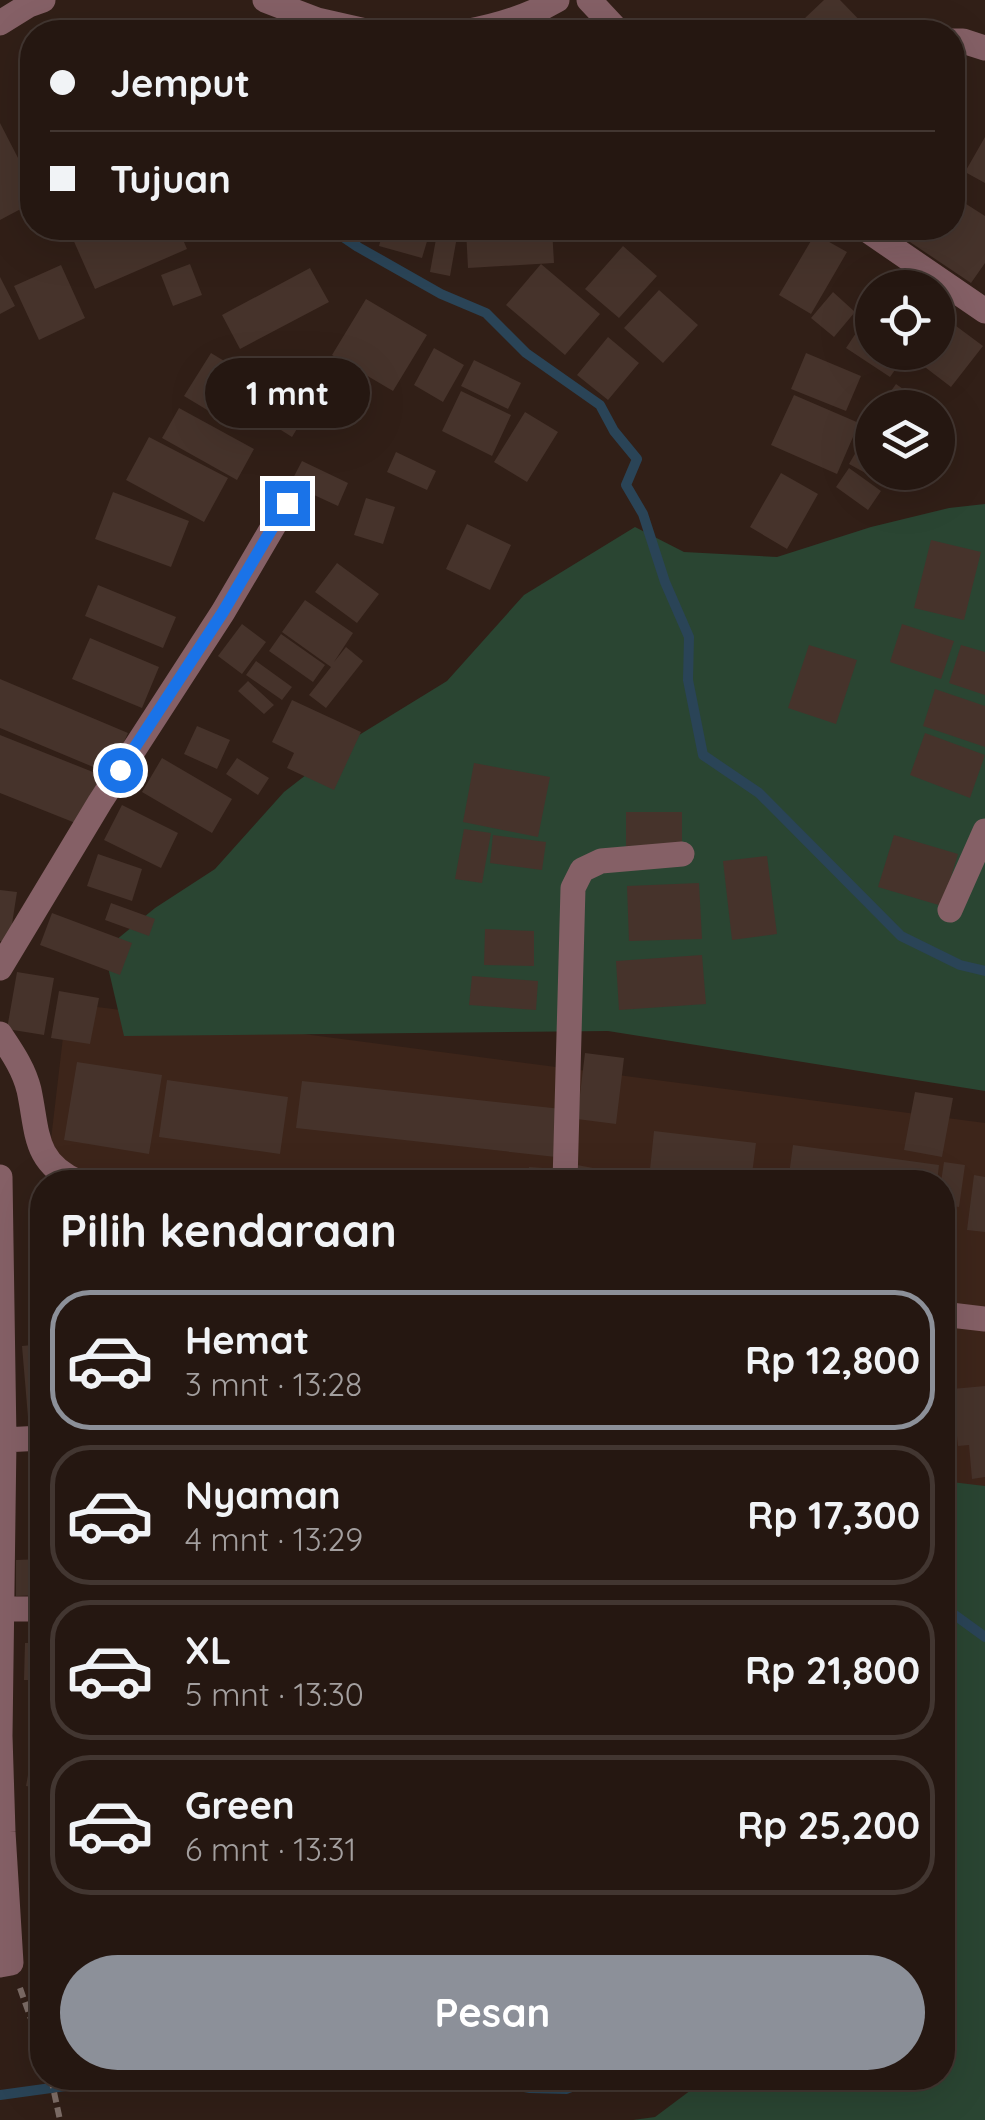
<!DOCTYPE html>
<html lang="id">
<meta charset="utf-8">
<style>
body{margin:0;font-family:Quicksand,sans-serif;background:#31241f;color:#f1f3f6;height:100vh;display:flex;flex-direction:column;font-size:38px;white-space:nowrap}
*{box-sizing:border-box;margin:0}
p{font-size:32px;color:#a39f9f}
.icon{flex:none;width:55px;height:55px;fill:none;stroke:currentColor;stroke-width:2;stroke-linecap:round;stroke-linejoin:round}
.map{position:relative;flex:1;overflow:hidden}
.details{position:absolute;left:30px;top:1170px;width:925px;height:920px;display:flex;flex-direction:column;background:#251711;border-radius:40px;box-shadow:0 10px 40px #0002,0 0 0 2px #423631}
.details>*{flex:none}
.guide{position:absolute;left:20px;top:20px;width:945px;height:220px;border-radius:40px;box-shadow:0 10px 40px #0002,0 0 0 2px #423631;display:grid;align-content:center;height:220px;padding:0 30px;background:#251711}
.tools{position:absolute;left:855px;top:270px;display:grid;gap:20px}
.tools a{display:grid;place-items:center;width:100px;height:100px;border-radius:50%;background:#251711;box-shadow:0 10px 40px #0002,0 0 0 2px #423631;font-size:50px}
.end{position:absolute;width:45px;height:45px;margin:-22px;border:12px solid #1a73e8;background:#fff;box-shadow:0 0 0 5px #fff}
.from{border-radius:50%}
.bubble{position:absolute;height:70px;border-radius:35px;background:#251711;box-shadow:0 10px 40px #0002,0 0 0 2px #423631;font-size:32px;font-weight:800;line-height:70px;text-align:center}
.guide b{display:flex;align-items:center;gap:35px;height:95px;font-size:38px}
.guide b+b{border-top:2px solid #423631}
.guide i{width:25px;height:25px;background:#f1f3f6}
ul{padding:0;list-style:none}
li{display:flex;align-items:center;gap:30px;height:140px;margin:0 20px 15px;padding:0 10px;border:5px solid #423631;border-radius:40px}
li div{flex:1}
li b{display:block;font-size:38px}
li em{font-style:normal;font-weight:800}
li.active{border-color:#8c9099}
li>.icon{width:90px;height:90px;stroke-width:1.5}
h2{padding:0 30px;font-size:45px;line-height:120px}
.primary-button{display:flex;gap:20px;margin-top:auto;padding:20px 30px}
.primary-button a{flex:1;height:115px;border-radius:60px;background:#8c9099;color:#fff;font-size:40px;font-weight:800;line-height:115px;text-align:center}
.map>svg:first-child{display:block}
.built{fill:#3d251a}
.green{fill:#2a4532}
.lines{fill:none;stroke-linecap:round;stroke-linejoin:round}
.stream{stroke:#2a4457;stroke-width:10}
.building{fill:#46332b}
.path{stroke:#7d6d67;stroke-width:6;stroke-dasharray:10 5;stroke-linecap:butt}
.minor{stroke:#856066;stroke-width:25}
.route{stroke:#1a73e8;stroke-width:12}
</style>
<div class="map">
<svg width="985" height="2120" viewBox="0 0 985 2120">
<rect width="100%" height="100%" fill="#311f17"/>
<path class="built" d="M67 1003 985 1123V1534L943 1529 942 1182H46Z"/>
<path class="green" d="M985 504V1091L608 1031 124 1036 104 950 155 908 215 869 284 792 351 740 447 681 524 595 635 527 684 552 777 557 871 527 949 508Z
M943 1481 985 1486V2120H633L655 2117 707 2078H942Z"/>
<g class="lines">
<path class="stream" d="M279 32 284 11
M330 228 358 247 441 294 486 313 526 353 600 405 614 431 637 459 626 485 643 514 665 582 689 637 688 680 703 755 759 793 901 936 960 965 985 971
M942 1614 952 1613 985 1637
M476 2078 530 2088 566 2089 595 2078
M0 2095 124 2078"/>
</g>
<path class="building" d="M824 0H840L871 32H819L805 18Z
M0 123 32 185V203L0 220Z
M985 137V183L965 172Z
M952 195 985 216V263L971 283 904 238 911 228H952Z
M68 228H178L187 249 95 289Z
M384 228H431L422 258 379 246Z
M438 228 458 231 450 276 430 272Z
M519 228H552L554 263 468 268 466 230Z
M815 234 847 252 811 314 779 295Z
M623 246 657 276 619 318 585 289Z
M190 264 202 295 173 306 161 275Z
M541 264 600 314 565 355 506 305Z
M61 265 85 318 39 340 14 286Z
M310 268 329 302 240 349 222 315Z
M0 277 15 306 0 314Z
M659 290 698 325 663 363 624 328Z
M833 292 855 312 834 337 811 318Z
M366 299 427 335 393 391 332 355Z
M948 320 983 346 951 387 917 361 923 352H938V334Z
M860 327 872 335V352H898L904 357 890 377 846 348Z
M608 337 639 363 608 400 577 375Z
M434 348 464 365 443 402 414 385Z
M211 353 259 382 232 425 184 396Z
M806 353 861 376 846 411 791 389Z
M474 360 521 383 508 409 461 386Z
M896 384 930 408H879Z
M268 391 306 414 292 437 254 413Z
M461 391 511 415 492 456 442 431Z
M794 395 859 423 837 474 771 445Z
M179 408 254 449 237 480 162 438Z
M525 412 558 432 527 482 494 462Z
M149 437 228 478 204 522 126 480Z
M860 445 872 451V472H899L891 487 849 464Z
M396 452 436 471 427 490 387 472Z
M302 461 348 483 338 506 290 484Z
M849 468 881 491 868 510 836 487Z
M781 473 818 494 787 549 750 527Z
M113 492 189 521 171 567 95 539Z
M366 498 395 507 383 544 354 535Z
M467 524 511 545 490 590 446 569Z
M931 540 981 552 964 620 914 608Z
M337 563 379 594 357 623 315 592Z
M98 585 176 617 163 648 85 616Z
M305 600 353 633 334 662 346 647 363 661 326 708 309 695 331 667 282 632Z
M242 624 266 642 242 674 218 656Z
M902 624 954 641 941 679 890 662Z
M281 634 325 665 313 682 269 651Z
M90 638 159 667 142 708 72 679Z
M809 645 857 660 836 724 788 708Z
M961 645 985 652V695L949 683Z
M256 661 292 687 282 700 246 675Z
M0 679 128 733 110 774 0 728Z
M248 681 274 705 264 714 238 691Z
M935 689 985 706V747L923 726Z
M292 700 361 732 334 790 287 768 294 753 272 742Z
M197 726 230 740 217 769 184 754Z
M925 733 985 755 970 798 910 775Z
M0 735 103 776 83 826 0 793Z
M162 758 232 799 212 833 142 792Z
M237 758 269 778 258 795 226 774Z
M474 763 550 777 538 837 463 822Z
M122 805 178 833 161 868 104 840Z
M626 812H682V845L626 846Z
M464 829 491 833 482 883 455 879Z
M493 835 546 842 542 870 490 863Z
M894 835 958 854 942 906 878 887Z
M98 854 142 869 132 901 87 886Z
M767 856 777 934 732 940 723 861Z
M699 883 702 939 629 941 627 886Z
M0 890 17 892 9 943 0 941Z
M111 903 155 919 149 936 105 920Z
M52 913 132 943 120 975 40 945Z
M485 929 534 931V966L484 965Z
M702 955 706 1004 619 1010 616 961Z
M17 972 54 978 44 1035 7 1029Z
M472 976 538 981 536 1010 469 1005Z
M59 991 99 998 90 1044 51 1038Z
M585 1053 624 1058 616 1124 577 1119Z
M77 1062 162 1075 149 1154 64 1140Z
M167 1080 288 1097 280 1154 159 1137Z
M302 1081 562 1109 556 1157 296 1128Z
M915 1092 953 1098 942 1157 904 1150Z
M654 1131 756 1143 751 1182H686L649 1179Z
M793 1145 939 1165 937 1182H788Z
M944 1162 965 1165 959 1207 942 1205 941 1182Z
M577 1165 609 1171 607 1182H574Z
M529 1167 557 1169 556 1182H527Z
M974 1175 985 1177V1232L967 1230Z
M942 1230 955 1231 947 1292 942 1291Z
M39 1268H42V1323L31 1322Z
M42 1344V1415L28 1417 22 1346Z
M942 1379H946L955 1477 942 1478Z
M985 1386V1477L972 1479 969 1445 958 1446 952 1389Z
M42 1559V1595L16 1596V1560Z
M25 1643H42V1680H24Z
M30 1764 42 1766V1789L26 1786Z"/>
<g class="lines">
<path class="path" d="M20 1988 42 2050
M51 2078 60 2120"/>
<path class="minor" d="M265 0 317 20 370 32
M589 0 619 32
M0 23 29 5 43 0
M464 32C498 26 528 17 557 0
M952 41H963L985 48
M864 228 985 311
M950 910 985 831
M0 968 100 802 223 612 287 503
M0 1034C12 1052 24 1069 29 1090 38 1132 33 1162 78 1182
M0 1177 4 1440 0 1736 3 1832 11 1963 0 1965
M565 1182 573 888 582 870 601 861 682 854
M942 1314 985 1319
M4 1440 42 1438
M1 1609H42"/>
</g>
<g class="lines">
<path class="route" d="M120 770 223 612 287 503"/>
</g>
</svg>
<div class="tools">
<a><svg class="icon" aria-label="locate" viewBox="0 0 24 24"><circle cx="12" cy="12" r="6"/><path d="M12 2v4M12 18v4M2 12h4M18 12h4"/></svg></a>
<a><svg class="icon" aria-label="layers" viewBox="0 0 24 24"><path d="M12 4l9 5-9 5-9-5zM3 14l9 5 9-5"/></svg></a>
</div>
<i class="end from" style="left:120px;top:770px"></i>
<i class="end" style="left:287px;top:503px"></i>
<div class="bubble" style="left:205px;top:358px;width:165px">1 mnt</div>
<div class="guide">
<b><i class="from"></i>Jemput</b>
<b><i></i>Tujuan</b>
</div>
<section class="details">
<h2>Pilih kendaraan</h2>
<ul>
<li class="active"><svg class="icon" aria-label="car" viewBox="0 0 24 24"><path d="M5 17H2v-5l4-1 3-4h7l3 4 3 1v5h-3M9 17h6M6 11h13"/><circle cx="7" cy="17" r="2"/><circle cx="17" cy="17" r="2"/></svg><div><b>Hemat</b><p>3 mnt · 13:28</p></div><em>Rp 12,800</em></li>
<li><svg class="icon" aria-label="car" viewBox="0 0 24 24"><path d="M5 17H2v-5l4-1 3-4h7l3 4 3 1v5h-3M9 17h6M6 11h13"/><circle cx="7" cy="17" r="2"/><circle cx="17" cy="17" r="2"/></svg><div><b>Nyaman</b><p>4 mnt · 13:29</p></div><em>Rp 17,300</em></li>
<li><svg class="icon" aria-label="car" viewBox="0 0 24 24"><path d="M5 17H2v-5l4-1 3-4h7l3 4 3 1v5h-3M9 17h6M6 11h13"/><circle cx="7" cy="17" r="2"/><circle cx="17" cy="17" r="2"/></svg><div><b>XL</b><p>5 mnt · 13:30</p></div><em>Rp 21,800</em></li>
<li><svg class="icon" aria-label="car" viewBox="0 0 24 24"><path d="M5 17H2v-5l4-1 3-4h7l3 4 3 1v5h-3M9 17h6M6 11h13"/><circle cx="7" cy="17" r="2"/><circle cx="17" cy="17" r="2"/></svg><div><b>Green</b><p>6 mnt · 13:31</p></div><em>Rp 25,200</em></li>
</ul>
<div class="primary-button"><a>Pesan</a></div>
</section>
</div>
